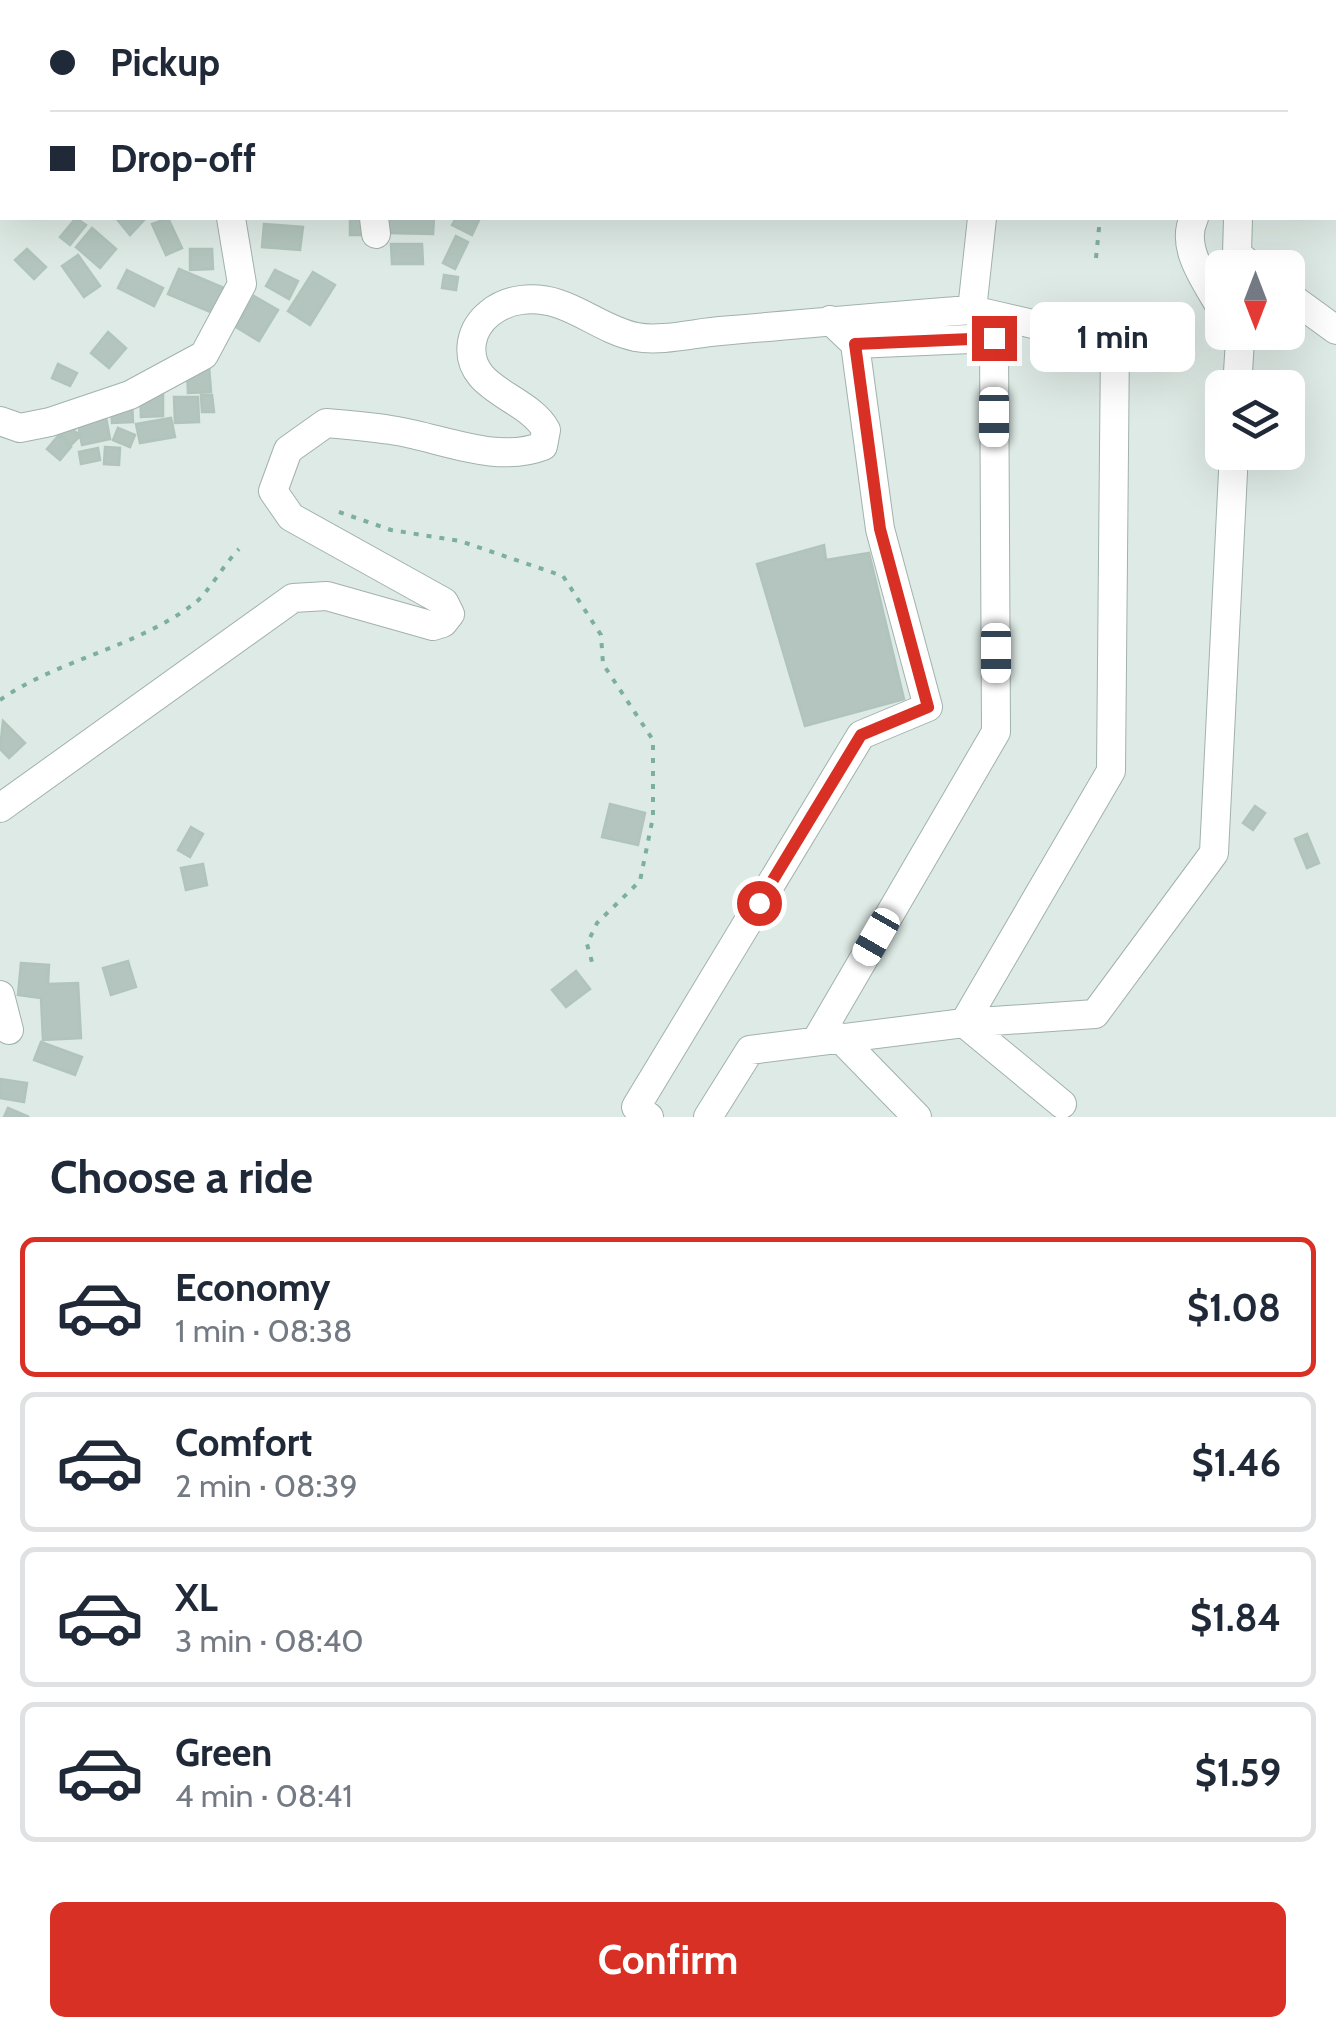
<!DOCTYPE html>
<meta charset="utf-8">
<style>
body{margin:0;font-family:Cabin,sans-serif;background:#f6f6f7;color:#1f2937;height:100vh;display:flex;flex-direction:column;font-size:38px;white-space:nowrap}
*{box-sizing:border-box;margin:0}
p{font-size:32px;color:#747a83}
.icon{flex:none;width:55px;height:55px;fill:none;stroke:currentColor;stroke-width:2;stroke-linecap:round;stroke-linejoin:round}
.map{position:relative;height:1117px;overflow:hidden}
.drawer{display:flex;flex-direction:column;background:#fff;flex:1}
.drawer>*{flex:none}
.banner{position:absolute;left:0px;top:0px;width:1338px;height:220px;box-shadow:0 10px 40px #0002;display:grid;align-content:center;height:220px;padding:0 50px;background:#fff}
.needle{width:65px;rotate:180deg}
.buttons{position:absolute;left:1205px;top:250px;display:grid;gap:20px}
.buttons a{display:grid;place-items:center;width:100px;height:100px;border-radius:15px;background:#fff;box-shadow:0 10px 40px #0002;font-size:50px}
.end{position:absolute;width:45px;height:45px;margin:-22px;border:12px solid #d93025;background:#fff;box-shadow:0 0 0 5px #fff}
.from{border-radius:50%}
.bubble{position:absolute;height:70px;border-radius:15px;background:#fff;box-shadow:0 10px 40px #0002;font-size:32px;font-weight:800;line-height:70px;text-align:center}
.car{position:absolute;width:30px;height:60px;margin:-30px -15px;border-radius:12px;box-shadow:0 0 8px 2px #0007;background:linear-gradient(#fff 24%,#345 0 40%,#fff 0 76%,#345 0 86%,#fff 0)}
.banner b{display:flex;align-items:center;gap:35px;height:95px;font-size:38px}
.banner b+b{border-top:2px solid #e0e1e3}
.banner i{width:25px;height:25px;background:#1f2937}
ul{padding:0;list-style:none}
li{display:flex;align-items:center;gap:30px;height:140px;margin:0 20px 15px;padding:0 30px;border:5px solid #e0e1e3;border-radius:15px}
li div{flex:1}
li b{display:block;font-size:38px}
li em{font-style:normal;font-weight:800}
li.on{border-color:#d93025}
li>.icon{width:90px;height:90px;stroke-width:1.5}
h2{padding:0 50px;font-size:45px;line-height:120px}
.button{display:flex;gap:20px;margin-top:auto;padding:20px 50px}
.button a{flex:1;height:115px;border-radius:15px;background:#d93025;color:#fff;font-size:40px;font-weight:800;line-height:115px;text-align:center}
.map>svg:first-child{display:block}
.building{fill:#b3c5be;stroke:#b0c4bc;stroke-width:2.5}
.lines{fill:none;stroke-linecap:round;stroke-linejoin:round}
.minor-casing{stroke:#a1b2ac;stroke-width:30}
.path{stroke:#7dafa1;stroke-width:4;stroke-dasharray:5 8;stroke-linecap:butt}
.minor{stroke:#fff;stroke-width:28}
.route{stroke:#d93025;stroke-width:12}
</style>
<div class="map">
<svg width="1336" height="1117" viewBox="0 0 1336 1117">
<rect width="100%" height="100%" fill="#deeae5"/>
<path class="building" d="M66 0H150V2H67Z
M76 218 86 225 70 245 60 237Z
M116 218H146L130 235Z
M168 218 182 248 166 255 152 224Z
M350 218H364L363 235H350Z
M387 218H434L433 234 387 233Z
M456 218H480L472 235 452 225Z
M264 224 303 227 300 250 262 247Z
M92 228 116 249 100 268 76 247Z
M456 236 468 242 455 269 443 263Z
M391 244H422L423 264H392Z
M27 249 46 267 34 279 15 260Z
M190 249H212L213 269 190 270Z
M78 255 100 286 84 297 62 266Z
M179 269 224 288 213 313 168 294Z
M127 270 163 288 154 306 118 288Z
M275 270 298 281 289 299 266 286Z
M313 272 335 285 310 325 288 311Z
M444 275 458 277 456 290 442 288Z
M254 296 278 310 259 341 236 327Z
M108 332 126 348 109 368 91 353Z
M58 364 77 373 70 386 52 378Z
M209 366 211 392 188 393 187 368Z
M163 390V416L141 417 140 391Z
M201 395H212L214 412H202Z
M174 397H198L199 422 175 423Z
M132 401 133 422 112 423 111 402Z
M105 412 110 439 82 445 77 418Z
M171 418 175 437 140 443 136 424Z
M77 427 74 430 80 436 71 445 55 430Z
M118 428 135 435 130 447 113 440Z
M58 436 71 447 60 460 47 449Z
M105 447 120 448 119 465 104 464Z
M98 448 100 460 81 464 79 452Z
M824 545 826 560 869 553 904 699 805 726 757 564Z
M3 721 25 743 9 758 0 749Z
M610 804 645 813 638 845 602 837Z
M1255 806 1265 813 1253 830 1243 823Z
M191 827 203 834 190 857 178 850Z
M1307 834 1319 863 1307 868 1295 839Z
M203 864 207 885 186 890 181 868Z
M128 961 136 987 111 995 103 968Z
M21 963 49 965 48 984 78 983 81 1038 43 1040 41 998 18 995Z
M576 971 590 989 566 1007 552 990Z
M41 1042 82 1057 75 1075 34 1060Z
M0 1079 27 1083 24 1102 0 1098Z
M8 1108 29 1117H4Z"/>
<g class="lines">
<defs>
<path id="minor" d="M1166 2 1170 0
M1251 2V0
M0 103H2
M374 218 376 234
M1194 218C1179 248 1208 284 1222 310
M1238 218 1237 254 1254 268
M1288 295 1336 330
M972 310 1115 343 1111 771 964 1023 1062 1104
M1235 332 1240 340 1237 388
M0 421 20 428 50 422 130 395 204 355 242 284 231 218
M0 808 293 598 327 596 433 626 443 623 450 614 444 602 291 517 273 491 288 450 326 423C350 425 374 427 397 431 444 439 497 464 543 446L546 430C528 396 464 390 472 342 476 319 498 303 521 300 567 294 594 328 636 337 660 342 695 333 720 331 804 324 888 316 972 310L982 218
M0 995 9 1030
M839 1037 917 1117
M817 1039 996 732 994 338 855 344
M649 1117 636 1107 861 735 928 707 880 529 855 344 830 320
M708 1117 750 1050 964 1023 1095 1014 1214 853 1234 452"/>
</defs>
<use href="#minor" class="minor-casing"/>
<path class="path" d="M1096 258 1100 218
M339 512 391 530 460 541 563 576 601 635 603 664 653 740V817L640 881 597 923 587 944 592 962
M0 700C59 659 136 648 195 603 208 593 224 564 239 549"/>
<use href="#minor" class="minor"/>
</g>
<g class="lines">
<path class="route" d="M759 903 861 735 928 707 880 529 855 344 994 338"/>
</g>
</svg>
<div class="buttons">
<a><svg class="needle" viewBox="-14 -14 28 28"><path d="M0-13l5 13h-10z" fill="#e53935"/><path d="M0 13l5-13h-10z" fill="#747a83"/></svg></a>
<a><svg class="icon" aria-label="layers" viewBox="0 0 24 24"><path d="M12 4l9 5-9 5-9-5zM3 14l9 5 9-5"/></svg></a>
</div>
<i class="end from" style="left:759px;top:903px"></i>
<i class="end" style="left:994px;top:338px"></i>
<div class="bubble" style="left:1030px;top:302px;width:165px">1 min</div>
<i class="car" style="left:994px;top:417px;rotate:180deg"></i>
<i class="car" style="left:996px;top:653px;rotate:180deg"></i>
<i class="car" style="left:876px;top:937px;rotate:210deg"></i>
<div class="banner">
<b><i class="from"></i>Pickup</b>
<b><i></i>Drop-off</b>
</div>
</div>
<section class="drawer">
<h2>Choose a ride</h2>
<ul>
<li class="on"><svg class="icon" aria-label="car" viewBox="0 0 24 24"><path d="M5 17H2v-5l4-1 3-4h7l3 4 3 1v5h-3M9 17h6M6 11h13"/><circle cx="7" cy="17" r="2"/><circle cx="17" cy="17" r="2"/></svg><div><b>Economy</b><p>1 min · 08:38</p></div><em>$1.08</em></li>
<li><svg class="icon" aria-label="car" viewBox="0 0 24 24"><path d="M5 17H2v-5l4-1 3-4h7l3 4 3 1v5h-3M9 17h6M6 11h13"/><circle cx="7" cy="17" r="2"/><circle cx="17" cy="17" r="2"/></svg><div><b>Comfort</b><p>2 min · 08:39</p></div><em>$1.46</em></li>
<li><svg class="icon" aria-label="car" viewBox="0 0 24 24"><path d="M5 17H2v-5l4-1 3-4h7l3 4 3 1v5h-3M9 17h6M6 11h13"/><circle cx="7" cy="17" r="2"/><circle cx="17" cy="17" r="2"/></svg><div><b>XL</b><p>3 min · 08:40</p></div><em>$1.84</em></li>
<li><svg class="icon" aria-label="car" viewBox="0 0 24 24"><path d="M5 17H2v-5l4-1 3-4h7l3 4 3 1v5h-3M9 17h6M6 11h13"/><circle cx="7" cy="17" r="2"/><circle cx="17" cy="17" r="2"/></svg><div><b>Green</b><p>4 min · 08:41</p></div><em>$1.59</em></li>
</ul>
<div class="button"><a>Confirm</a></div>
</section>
